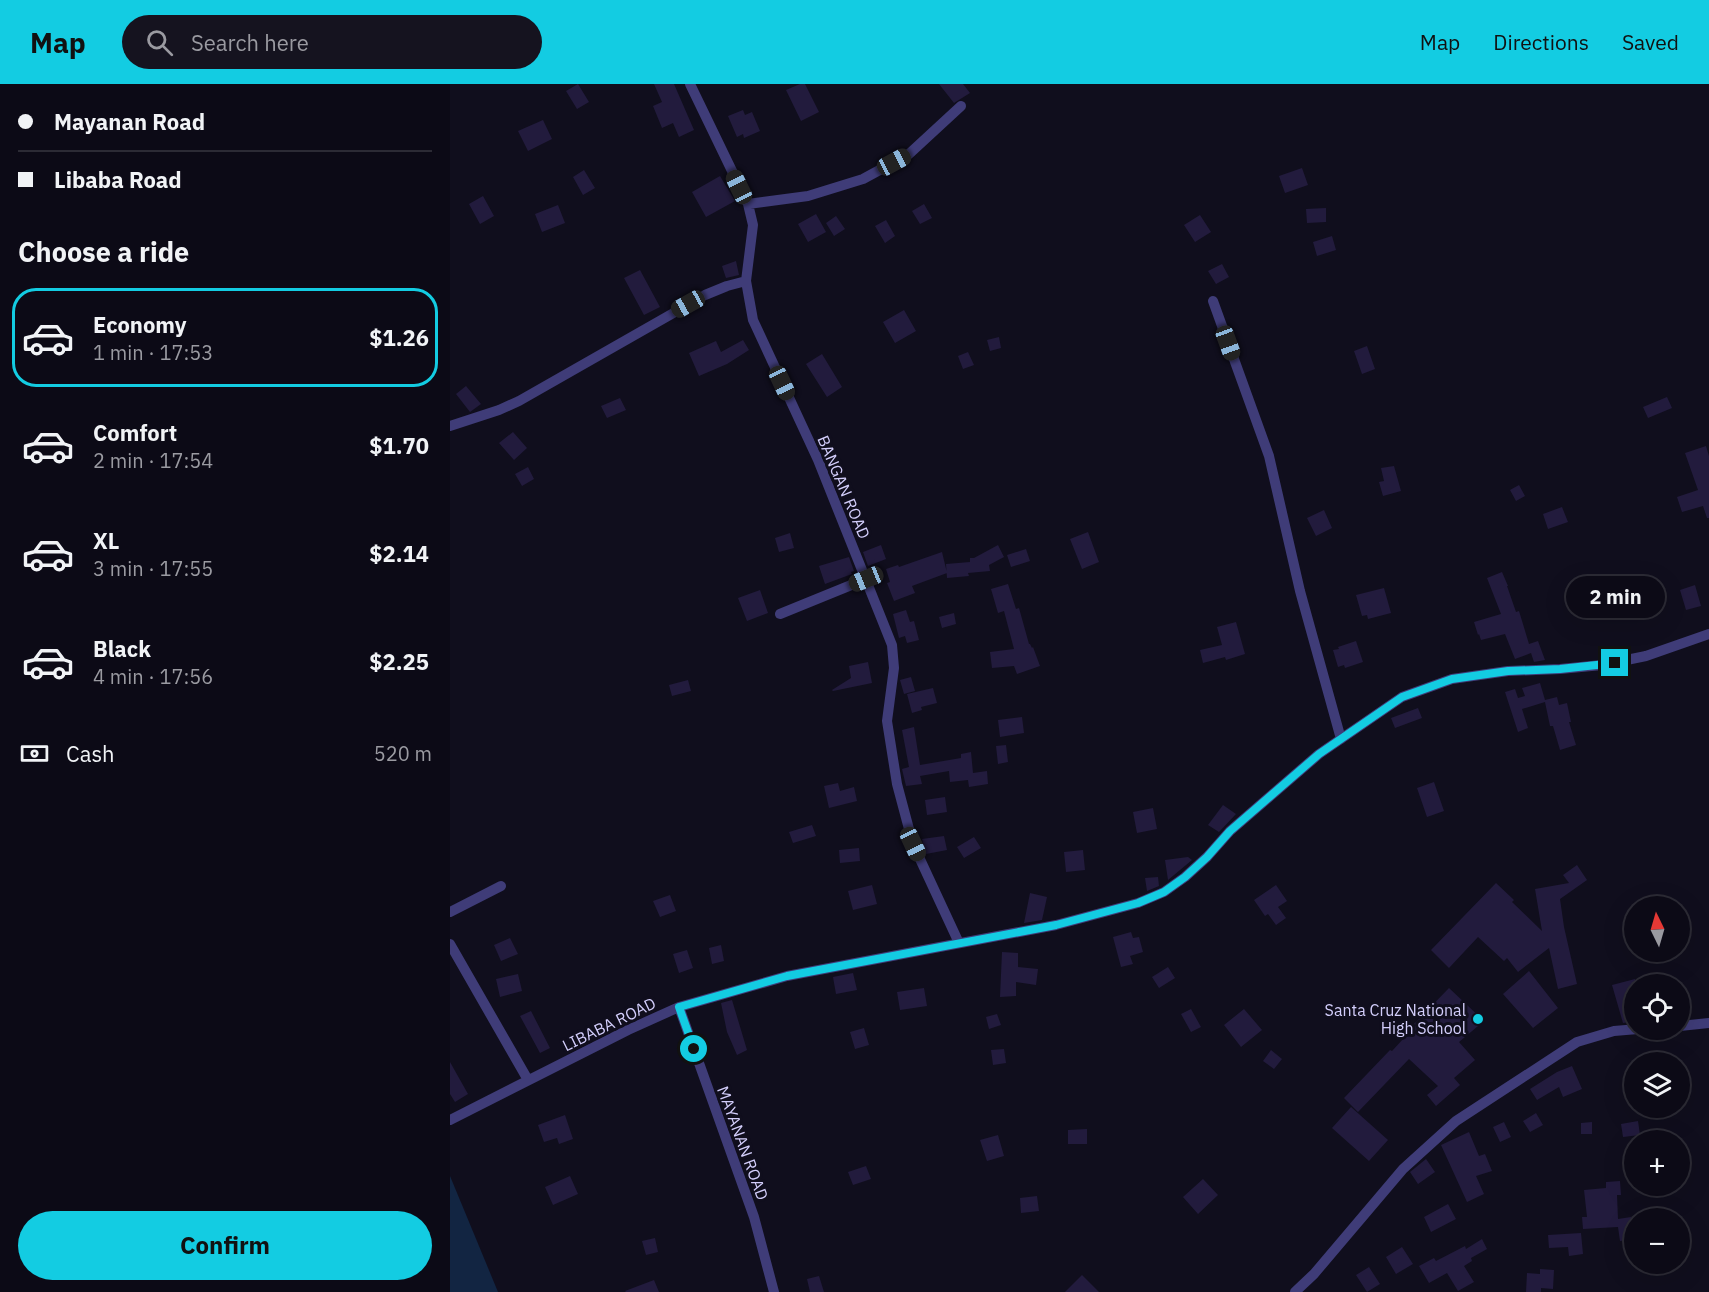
<!DOCTYPE html>
<meta charset="utf-8">
<style>
body{margin:0;font-family:"IBM Plex Sans",sans-serif;background:#15131f;color:#f1f3f6;height:100vh;display:flex;flex-direction:column;font-size:22px;white-space:nowrap}
*{box-sizing:border-box;margin:0}
p{font-size:20px;color:#9a9aa1}
.icon{flex:none;width:33px;height:33px;fill:none;stroke:currentColor;stroke-width:2;stroke-linecap:round;stroke-linejoin:round}
.map{position:relative;flex:1;overflow:hidden}
.panel{display:flex;flex-direction:column;background:#0c0a16;width:450px}
.panel>*{flex:none}
.guide{display:grid;align-content:center;height:132px;padding:0 18px;background:#0c0a16}
.needle{width:39px;rotate:355deg}
.fabs{position:absolute;left:1174px;top:812px;display:grid;gap:12px}
.fabs a{display:grid;place-items:center;width:66px;height:66px;border-radius:50%;background:#0c0a16;box-shadow:0 6px 24px #0002,0 0 0 2px #2c2b35;font-size:30px}
.end{position:absolute;width:27px;height:27px;margin:-14px;border:8px solid #13cce2;background:#111;box-shadow:0 0 0 3px #111}
.from{border-radius:50%}
.bubble{position:absolute;height:42px;border-radius:21px;background:#0c0a16;box-shadow:0 6px 24px #0002,0 0 0 2px #2c2b35;font-size:20px;font-weight:800;line-height:42px;text-align:center}
.car{position:absolute;width:18px;height:36px;margin:-18px -9px;border-radius:8px;box-shadow:0 0 4px 2px #0007;background:linear-gradient(#222 24%,#8ab4d8 0 40%,#222 0 76%,#8ab4d8 0 86%,#222 0)}
.guide b{display:flex;align-items:center;gap:21px;height:57px;font-size:22px}
.guide b+b{border-top:2px solid #2c2b35}
.guide i{width:15px;height:15px;background:#f1f3f6}
ul{padding:0;list-style:none}
li{display:flex;align-items:center;gap:18px;height:99px;margin:0 12px 9px;padding:0 6px;border:3px solid transparent;border-radius:24px}
li div{flex:1}
li b{display:block;font-size:22px}
li em{font-style:normal;font-weight:800}
li.on{border-color:#13cce2}
li>.icon{width:54px;height:54px;stroke-width:1.5}
h2{padding:0 18px;font-size:27px;line-height:72px}
.pay{display:flex;align-items:center;gap:15px;height:66px;padding:0 18px;font-size:22px}
.pay p{margin-inline-start:auto}
.primary-button{display:flex;gap:12px;margin-top:auto;padding:12px 18px}
.primary-button a{flex:1;height:69px;border-radius:36px;background:#13cce2;color:#111;font-size:24px;font-weight:800;line-height:69px;text-align:center}
header{display:flex;align-items:center;gap:36px;box-sizing:border-box;height:84px;padding:0 30px;background:#13cce2;color:#111}
header strong{font-size:28px}
nav{display:flex;gap:33px;margin-inline-start:auto;font-size:21px}
.search{width:420px;height:54px;background:#15131f;display:flex;align-items:center;gap:15px;box-sizing:border-box;padding:0 21px;border-radius:33px;color:#9a9aa1;font-size:22px}
main{display:flex;flex:1;min-height:0}
.map>svg:first-child{display:block}
.water{fill:#122542}
.building{fill:#221b3d}
.lines{fill:none;stroke-linecap:round;stroke-linejoin:round}
.street{stroke:#3f3c78;stroke-width:10}
.route{stroke:#13cce2;stroke-width:8}
.poi-dot{fill:#13cce2;stroke:#100e1d;stroke-width:2}
.labels{text-anchor:middle;stroke-width:6;stroke-linejoin:round;paint-order:stroke}
.street-label{font-size:16px;fill:#d3cefb;stroke:#100e1d}
.poi-label{font-size:16px;fill:#d3cefb;stroke:#100e1d;text-anchor:end}
</style>
<header>
<strong>Map</strong>
<div class="search"><svg class="icon" aria-label="search" viewBox="0 0 24 24"><circle cx="10" cy="10" r="6"/><path d="M15 15l6 6"/></svg>Search here</div>
<nav><a>Map</a><a>Directions</a><a>Saved</a></nav>
</header>
<main>
<section class="panel">
<div class="guide">
<b><i class="from"></i>Mayanan Road</b>
<b><i></i>Libaba Road</b>
</div>
<h2>Choose a ride</h2>
<ul>
<li class="on"><svg class="icon" aria-label="car" viewBox="0 0 24 24"><path d="M5 17H2v-5l4-1 3-4h7l3 4 3 1v5h-3M9 17h6M6 11h13"/><circle cx="7" cy="17" r="2"/><circle cx="17" cy="17" r="2"/></svg><div><b>Economy</b><p>1 min · 17:53</p></div><em>$1.26</em></li>
<li><svg class="icon" aria-label="car" viewBox="0 0 24 24"><path d="M5 17H2v-5l4-1 3-4h7l3 4 3 1v5h-3M9 17h6M6 11h13"/><circle cx="7" cy="17" r="2"/><circle cx="17" cy="17" r="2"/></svg><div><b>Comfort</b><p>2 min · 17:54</p></div><em>$1.70</em></li>
<li><svg class="icon" aria-label="car" viewBox="0 0 24 24"><path d="M5 17H2v-5l4-1 3-4h7l3 4 3 1v5h-3M9 17h6M6 11h13"/><circle cx="7" cy="17" r="2"/><circle cx="17" cy="17" r="2"/></svg><div><b>XL</b><p>3 min · 17:55</p></div><em>$2.14</em></li>
<li><svg class="icon" aria-label="car" viewBox="0 0 24 24"><path d="M5 17H2v-5l4-1 3-4h7l3 4 3 1v5h-3M9 17h6M6 11h13"/><circle cx="7" cy="17" r="2"/><circle cx="17" cy="17" r="2"/></svg><div><b>Black</b><p>4 min · 17:56</p></div><em>$2.25</em></li>
</ul>
<div class="pay"><svg class="icon" aria-label="cash" viewBox="0 0 24 24"><path d="M3 7h18v10H3z"/><circle cx="12" cy="12" r="2"/></svg>Cash<p>520 m</p></div>
<div class="primary-button"><a>Confirm</a></div>
</section>
<div class="map">
<svg width="1259" height="1208" viewBox="0 0 1259 1208">
<rect width="100%" height="100%" fill="#100e1d"/>
<path class="water" d="M0 1092 48 1208H0Z"/>
<path class="building" d="M128 0 139 18 127 25 116 7Z
M204 0H224L244 46 229 53 223 39 212 44 203 22 212 18Z
M350 0H355L369 28 351 37 336 6Z
M489 0H513L520 9 504 19Z
M293 26 295 31 302 28 310 47 294 54 293 50 287 53 278 32Z
M93 36 102 55 78 67 68 47Z
M852 84 858 101 835 109 829 92Z
M134 86 145 104 133 111 123 93Z
M270 92 285 117 256 133 242 108Z
M33 112 44 132 30 140 19 120Z
M474 120 482 134 470 140 462 127Z
M108 121 115 139 92 148 85 130Z
M876 124V138L857 139 856 125Z
M366 130 376 148 358 158 348 140Z
M750 131 761 148 745 158 734 141Z
M386 132 395 145 384 152 376 139Z
M436 136 445 152 435 159 425 142Z
M882 152 886 166 867 172 863 158Z
M286 177 289 191 276 194 272 182Z
M772 180 779 193 766 200 758 187Z
M190 186 210 223 194 231 174 194Z
M454 226 466 247 445 259 433 238Z
M549 253 551 264 540 267 537 256Z
M293 256 299 266 277 280 249 292 239 269 266 257 271 268Z
M917 262 925 285 912 290 904 267Z
M518 268 524 281 513 285 508 272Z
M372 270 392 303 377 313 356 280Z
M16 302 31 320 20 328 6 310Z
M1217 313 1222 324 1198 334 1193 323Z
M170 314 176 326 157 334 151 322Z
M63 348 77 364 64 376 49 359Z
M1256 362 1259 372V434H1257L1253 422 1232 428 1227 413 1248 406 1235 369Z
M944 382 951 407 933 412 929 398 934 397 931 384Z
M78 383 84 395 72 402 65 390Z
M1069 401 1075 412 1066 417 1060 406Z
M1112 423 1118 438 1098 445 1093 430Z
M874 426 882 444 866 452 857 434Z
M638 448 649 478 632 485 620 455Z
M340 449 344 464 329 468 325 454Z
M431 461 436 475 418 482 413 468Z
M548 461 554 473 539 481 540 487 518 489 519 492 497 494 496 480 520 478V474H524Z
M576 465 580 477 561 483 557 471Z
M492 468 497 489 462 502 465 509 444 517 437 499 440 498 436 485 448 481 449 483Z
M399 473 404 487 401 488 402 490 375 500 369 482Z
M1052 488 1058 502H1057L1066 528 1069 527 1079 560 1088 557 1095 576 1084 578 1081 569 1065 575 1055 550 1031 556 1029 550 1028 551 1024 538 1051 530 1037 494Z
M558 500 566 525 569 524 579 560H580L582 564 583 563 590 582 567 590 564 582 542 584 540 568 564 565 554 527 548 529 541 505Z
M1245 501 1251 522 1236 526 1230 506Z
M934 504 941 529 918 535 917 531 912 532 906 511Z
M310 506 318 529 297 537 288 514Z
M456 526 460 538 464 537 469 556 457 559 455 552 449 554 443 530Z
M504 529 506 540 492 544 489 533Z
M786 538 795 570 776 576 775 573 753 579 750 566 772 561 767 543Z
M906 557 913 578 895 584 894 581 888 583 883 566 889 565 888 563Z
M418 578 422 599 383 607 382 606 401 594 399 582Z
M461 593 465 607 454 610 450 596Z
M238 596 241 607 222 612 219 601Z
M1090 599 1095 616 1107 613 1109 621 1117 619 1121 638H1119L1126 661 1110 666 1103 642H1100L1095 618 1072 625 1078 644 1068 648 1055 608 1065 605 1068 614 1075 612 1072 604Z
M483 604 487 619 471 623 472 626 462 629 457 610Z
M968 624 972 634 945 644 941 634Z
M572 633 574 649 550 653 548 636Z
M464 643 470 681 511 674V670L521 668 523 689 537 687 538 700 519 703 518 696 500 698 499 687 470 692 472 700 456 702 452 685 459 683 452 646Z
M556 661 558 678 548 680 546 662Z
M984 698 994 727 977 733 967 704Z
M388 699 390 707 404 703 407 717 379 724 374 702Z
M495 713 497 728 477 731 475 716Z
M773 721 786 730 769 748 758 741Z
M703 724 707 745 687 749 683 728Z
M362 741 366 752 343 759 339 748Z
M494 752 497 766 476 770 472 755Z
M524 753 531 764 514 774 507 763Z
M409 764 410 777 390 779 389 766Z
M633 766 635 786 616 788 614 768Z
M738 773 742 776 718 796 715 776Z
M1127 781 1137 796 1110 815 1114 843 1127 900 1108 905 1099 864 1068 888 1057 874 1054 877 1028 853 999 884 981 866 1046 799 1064 816 1062 818 1092 847 1085 805 1119 799 1113 791Z
M708 793 709 802 697 807 695 794Z
M422 801 427 820 403 826 398 807Z
M826 801 837 817 828 823 836 834 826 841 818 830 815 832 804 816Z
M580 809 597 813 592 836 574 839Z
M220 811 226 827 210 833 203 817Z
M681 848 683 854 689 853 693 868 680 872 683 880 671 883 663 853Z
M60 854 68 870 51 877 44 861Z
M271 861 274 877 262 880 259 864Z
M237 866 243 884 229 889 223 870Z
M552 868 568 869V883L588 885 586 901 566 898V912L550 913Z
M718 883 725 894 709 904 702 893Z
M1079 887 1108 924 1083 944 1053 910Z
M403 889 407 906 386 910 383 893Z
M68 890 72 907 50 913 46 895Z
M1185 895V937L1173 939 1162 901Z
M474 904 477 922 450 926 447 908Z
M999 904 1034 937 1009 958 1025 976 1004 994 1010 1001 986 1022 977 1011 988 1002 959 975 908 1028 894 1014 940 966 942 967 966 941 964 940Z
M282 916 297 966 287 971 277 948 271 919Z
M741 925 751 943 741 948 731 930Z
M794 925 812 946 791 963 774 941Z
M81 927 100 964 90 969 70 932Z
M547 930 551 941 539 945 536 933Z
M414 944 419 961 405 965 400 948Z
M554 965 556 979 543 981 541 966Z
M821 966 832 975 824 985 813 977Z
M0 978 18 1010 5 1018 0 1010Z
M1122 982 1132 1005 1113 1013 1109 1003 1087 1016 1080 1005 1107 988Z
M901 1023 938 1056 919 1077 882 1044Z
M1086 1029 1093 1041 1080 1048 1073 1037Z
M115 1031 123 1055 109 1060 107 1054 94 1058 88 1041Z
M1188 1037 1190 1051 1173 1053 1171 1040Z
M1054 1038 1061 1053 1050 1058 1043 1043Z
M1142 1038V1050H1131V1039Z
M637 1045V1060H618V1046Z
M1019 1048 1029 1072 1035 1070 1042 1087 1026 1092 1034 1110 1017 1118 991 1061Z
M548 1051 554 1072 537 1077 530 1056Z
M976 1075 985 1088 968 1100 960 1088Z
M416 1082 421 1095 403 1101 398 1088Z
M120 1092 128 1110 103 1121 95 1103Z
M753 1095 768 1111 748 1130 733 1113Z
M1170 1097 1171 1111H1167L1168 1135 1181 1133 1185 1155 1170 1157 1168 1143 1133 1145 1132 1133H1137L1134 1106 1156 1104V1098Z
M587 1112 589 1127 571 1129 570 1114Z
M998 1120 1006 1135 981 1148 974 1133Z
M1131 1149 1133 1170 1119 1172 1118 1163 1099 1164 1098 1151Z
M205 1154 208 1168 196 1171 192 1157Z
M1032 1155 1037 1165 1021 1174 1022 1177 1014 1182 1024 1198 1008 1207 997 1189 979 1199 969 1182 984 1174 986 1177 1015 1162 1016 1165Z
M952 1163 963 1180 946 1190 936 1173Z
M919 1183 930 1200 917 1208 906 1191Z
M1090 1185 1104 1186 1103 1205 1091 1204V1208H1076L1077 1189 1090 1190Z
M632 1191 649 1208H615Z
M369 1192 374 1208H360L357 1195Z
M204 1196 209 1208H176L175 1207Z"/>
<g class="lines">
<path class="street" d="M240 0 298 120 303 141 296 197 303 236 368 376 442 561 444 584 437 637 447 700 463 760 509 859
M298 120 358 112 413 95 459 70 511 22
M763 217 819 372 850 507 891 655
M0 342 49 326 69 317 255 211 277 202 296 197
M330 530 416 495
M0 828 51 802
M0 860 78 996
M229 923 304 1133 324 1208
M1230 942 1259 939
M0 1036 178 946 229 923 337 892 606 841 688 819 714 808 735 793 757 773 780 747 869 670 952 613 1002 595 1058 587 1110 585 1152 581 1196 572 1259 550
M845 1208 864 1190 953 1085 1006 1037 1127 958 1164 947 1188 945"/>
</g>
<g class="lines">
<path class="route" d="M244 965 229 923 337 892 606 841 688 819 714 808 735 793 757 773 780 747 869 670 952 613 1002 595 1058 587 1110 585 1165 579"/>
</g>
<circle class="poi-dot" cx="1028" cy="935" r="6"/>
<g class="labels">
<g class="street-label">
<text transform="translate(394 403) rotate(67)" y="6">BANGAN ROAD</text>
<text transform="translate(159 940) rotate(-26)" y="6">LIBABA ROAD</text>
<text transform="translate(293 1059) rotate(70)" y="6">MAYANAN ROAD</text>
</g>
<g class="poi-label">
<text x="1016" y="932">Santa Cruz National<tspan x="1016" dy="18">High School</tspan></text>
</g>
</g>
</svg>
<div class="fabs">
<a><svg class="needle" viewBox="-14 -14 28 28"><path d="M0-13l5 13h-10z" fill="#e53935"/><path d="M0 13l5-13h-10z" fill="#9a9aa1"/></svg></a>
<a><svg class="icon" aria-label="locate" viewBox="0 0 24 24"><circle cx="12" cy="12" r="6"/><path d="M12 2v4M12 18v4M2 12h4M18 12h4"/></svg></a>
<a><svg class="icon" aria-label="layers" viewBox="0 0 24 24"><path d="M12 4l9 5-9 5-9-5zM3 14l9 5 9-5"/></svg></a>
<a>+</a>
<a>−</a>
</div>
<i class="end from" style="left:244px;top:965px"></i>
<i class="end" style="left:1165px;top:579px"></i>
<div class="bubble" style="left:1116px;top:492px;width:99px">2 min</div>
<i class="car" style="left:444px;top:78px;rotate:62deg"></i>
<i class="car" style="left:289px;top:103px;rotate:334deg"></i>
<i class="car" style="left:238px;top:220px;rotate:241deg"></i>
<i class="car" style="left:778px;top:259px;rotate:160deg"></i>
<i class="car" style="left:332px;top:299px;rotate:155deg"></i>
<i class="car" style="left:416px;top:495px;rotate:248deg"></i>
<i class="car" style="left:463px;top:760px;rotate:155deg"></i>
</div>
</main>
